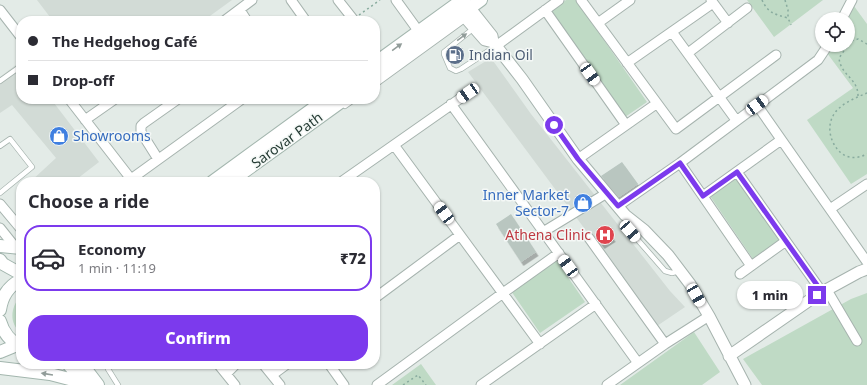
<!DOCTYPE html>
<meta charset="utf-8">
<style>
body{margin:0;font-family:"Noto Sans",sans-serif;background:#f7f7f7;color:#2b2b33;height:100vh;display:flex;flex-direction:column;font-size:15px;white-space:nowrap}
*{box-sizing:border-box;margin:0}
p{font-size:13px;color:#7c7c81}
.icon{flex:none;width:22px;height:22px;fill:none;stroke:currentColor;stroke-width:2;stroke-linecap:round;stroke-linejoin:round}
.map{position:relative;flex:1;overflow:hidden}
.sheet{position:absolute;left:16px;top:177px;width:364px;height:192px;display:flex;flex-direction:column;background:#fff;border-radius:16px;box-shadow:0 1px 3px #0004}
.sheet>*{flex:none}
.hud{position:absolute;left:16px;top:16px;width:364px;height:88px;border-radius:16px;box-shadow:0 1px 3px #0004;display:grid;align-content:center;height:88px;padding:0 12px;background:#fff}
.tools{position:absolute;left:815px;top:12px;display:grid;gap:8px}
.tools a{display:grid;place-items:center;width:40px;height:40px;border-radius:50%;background:#fff;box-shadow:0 1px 3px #0004;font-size:20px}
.end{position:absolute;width:18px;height:18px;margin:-9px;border:5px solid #7c3aed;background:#fff;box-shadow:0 0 0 2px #fff}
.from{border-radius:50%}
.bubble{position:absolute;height:28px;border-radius:14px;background:#fff;box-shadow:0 1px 3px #0004;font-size:13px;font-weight:800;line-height:28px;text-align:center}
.car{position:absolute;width:12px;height:24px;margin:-12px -6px;border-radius:5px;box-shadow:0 0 3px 1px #0007;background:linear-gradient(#fff 24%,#345 0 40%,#fff 0 76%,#345 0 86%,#fff 0)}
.hud b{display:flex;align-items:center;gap:14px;height:38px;font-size:15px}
.hud b+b{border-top:1px solid #e1e1e2}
.hud i{width:10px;height:10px;background:#2b2b33}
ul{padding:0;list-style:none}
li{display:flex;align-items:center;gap:12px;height:66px;margin:0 8px 6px;padding:0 4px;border:2px solid transparent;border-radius:16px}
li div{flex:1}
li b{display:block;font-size:15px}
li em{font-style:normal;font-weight:800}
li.selected{border-color:#7c3aed}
li>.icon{width:36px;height:36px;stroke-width:1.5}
h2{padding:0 12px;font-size:18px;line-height:48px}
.action{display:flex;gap:8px;margin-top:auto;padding:8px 12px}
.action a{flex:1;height:46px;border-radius:16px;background:#7c3aed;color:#fff;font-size:16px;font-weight:800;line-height:46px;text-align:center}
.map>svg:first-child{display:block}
.built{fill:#d2dbd6}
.green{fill:#bfdac5}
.building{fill:#b9c6c0;filter:url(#shadow)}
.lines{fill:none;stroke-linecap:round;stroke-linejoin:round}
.service-casing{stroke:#a6b3ae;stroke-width:6}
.minor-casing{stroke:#a6b3ae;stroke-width:11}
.tertiary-casing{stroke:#a6b3ae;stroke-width:13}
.secondary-casing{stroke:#a3b6ae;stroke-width:14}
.path{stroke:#88ab9e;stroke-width:1.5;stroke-dasharray:2 3;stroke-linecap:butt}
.service{stroke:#fff;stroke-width:4.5}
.minor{stroke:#fff;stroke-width:9}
.tertiary{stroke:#fff;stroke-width:11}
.secondary{stroke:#fff;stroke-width:12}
.oneway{fill:#929d9a}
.route{stroke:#7c3aed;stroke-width:5}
.labels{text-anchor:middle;stroke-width:3;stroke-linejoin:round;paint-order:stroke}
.service-label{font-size:14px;fill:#4e5e75;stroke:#f4f8f6;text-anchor:start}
.shop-label{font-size:14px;fill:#366cbe;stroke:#f4f8f6;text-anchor:start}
.street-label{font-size:14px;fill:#253b34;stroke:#f4f8f6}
.health-label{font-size:14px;fill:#be3a42;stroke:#f4f8f6;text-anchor:end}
</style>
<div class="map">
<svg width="867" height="385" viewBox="0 0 867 385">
<defs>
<filter id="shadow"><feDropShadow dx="2.5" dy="4" stdDeviation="0" flood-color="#0004"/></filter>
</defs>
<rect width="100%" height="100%" fill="#e3ebe7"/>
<path class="built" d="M37 0H232L203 21H53Z
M491 58 531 114 670 291 685 307 657 326 468 72Z
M21 61V99H51L99 162 73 182H30L56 158 12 105 0 113V77Z"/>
<path class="green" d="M566 0H576L647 102 625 117 551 11Z
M747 0H823L774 37Z
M854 6 867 24V174L851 184 807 120 853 88 827 53 832 45H848V19H846Z
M737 178 780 240 753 259 710 196Z
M554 257 585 302 540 333 509 288Z
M867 293V385H762L743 359 851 299Z
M21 295V333C8 322 11 307 21 295Z
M694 332 720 372 702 385H620Z
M421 364 436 385H392Z"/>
<path class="building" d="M622 162 638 184 619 197 601 176Z
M511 214 536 252 521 262 496 224Z
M607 228 613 238 602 245 595 236Z"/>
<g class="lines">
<defs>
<path id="service" d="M474 28 444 52V54L450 68 456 71 461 69 496 46
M0 81 21 66
M375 85 466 19
M345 106 355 99
M0 146 10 139 32 167 0 193
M627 220 630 231 665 271 672 273 679 271
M107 364 108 369 118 385"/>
<path id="minor" d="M291 0 306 21
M338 0 353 19 351 21
M396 0 422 36
M581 0 676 129 776 55
M711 0 728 23
M0 10 21 37
M240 10 247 21
M545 10 626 125
M842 19 852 0
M224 21 252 0
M598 23 630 0
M672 32 736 120
M496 46 559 0
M688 53 747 8
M627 63 713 3
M69 99 131 179
M451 104 638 363
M757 105 867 262
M85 120 115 99
M394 145 540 344
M158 159 141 132V126L144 123 178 99
M578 159 656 104
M680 163 751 266
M737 172 822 292
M127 182 242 99
M341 182 468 93
M703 196 781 140
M0 204 21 229
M618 206 680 163 818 60 828 45
M830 209 867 184
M0 228 16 248
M543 232 607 193
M589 238 665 344
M740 274 786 241
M827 290 857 341
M375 298 460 235
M218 364 235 385
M263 364 280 385
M329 364 344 385
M226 374 236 364
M272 375 287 364
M377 385 503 293 559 253
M481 385 596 304
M607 385 665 344 709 316"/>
<path id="tertiary" d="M465 2 492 36 493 42 522 79 578 159 625 215 644 230 668 255 690 284 709 316 745 385
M456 7 485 40 493 42
M729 356 817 295 859 272 867 269"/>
<path id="secondary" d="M375 63 462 0
M375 77 481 0
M212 182 326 99
M230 182 345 99
M0 246 21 248
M0 260 3 264 21 274
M0 310C2 296 8 286 21 280
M0 321C3 332 11 342 21 347
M0 352 17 345
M68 364 86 384
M82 364 98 385
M0 368 50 374 85 383"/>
</defs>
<use href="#service" class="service-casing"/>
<use href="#minor" class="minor-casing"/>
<use href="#tertiary" class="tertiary-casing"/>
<use href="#secondary" class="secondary-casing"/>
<path class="path" d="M762 0C768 13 774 14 788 18L791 25
M785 0 788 10V18
M359 15 380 0
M848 33 850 34 851 41
M867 93C855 98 837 105 832 118 826 131 833 150 846 156 853 159 861 157 867 154
M858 96C858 78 841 76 839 58L851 41 858 39 867 44
M403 385 418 375 426 385"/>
<use href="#service" class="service"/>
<use href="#minor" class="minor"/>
<use href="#tertiary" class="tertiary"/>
<use href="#secondary" class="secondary"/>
</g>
<defs><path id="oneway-solid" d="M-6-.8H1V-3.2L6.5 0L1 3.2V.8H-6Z"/></defs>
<g class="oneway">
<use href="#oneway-solid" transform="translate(462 37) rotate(-36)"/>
<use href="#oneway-solid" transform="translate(397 47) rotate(-36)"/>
<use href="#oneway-solid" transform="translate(47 374) rotate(-171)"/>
</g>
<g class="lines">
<path class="route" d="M554 125 578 159 618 206 680 163 703 196 737 172 822 292 817 295"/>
</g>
<defs>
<symbol id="fuel-disc" viewBox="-11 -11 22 22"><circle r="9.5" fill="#5c6f8a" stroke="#f4f8f6"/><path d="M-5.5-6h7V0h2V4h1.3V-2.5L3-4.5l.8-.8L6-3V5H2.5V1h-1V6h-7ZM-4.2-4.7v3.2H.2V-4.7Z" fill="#fff"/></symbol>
<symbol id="shop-disc" viewBox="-11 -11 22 22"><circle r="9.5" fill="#3f7fe0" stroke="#f4f8f6"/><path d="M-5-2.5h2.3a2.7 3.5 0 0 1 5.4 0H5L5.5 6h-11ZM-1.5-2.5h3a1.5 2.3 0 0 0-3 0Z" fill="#fff"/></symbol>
<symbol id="hospital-disc" viewBox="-11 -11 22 22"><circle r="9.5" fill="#e0444e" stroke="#f4f8f6"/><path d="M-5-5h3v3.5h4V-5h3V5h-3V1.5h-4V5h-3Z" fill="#fff"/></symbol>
</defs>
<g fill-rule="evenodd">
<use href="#fuel-disc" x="444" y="44" width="22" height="22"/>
<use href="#shop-disc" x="48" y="125" width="22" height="22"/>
<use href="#shop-disc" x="572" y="192" width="22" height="22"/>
<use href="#hospital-disc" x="594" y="224" width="22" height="22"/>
</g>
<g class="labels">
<g class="service-label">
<text x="469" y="60">Indian Oil</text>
</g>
<g class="shop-label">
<text x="73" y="141">Showrooms</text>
<text x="569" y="200" text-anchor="end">Inner Market<tspan x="569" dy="16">Sector-7</tspan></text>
</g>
<g class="street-label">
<text transform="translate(287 140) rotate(-36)" y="5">Sarovar Path</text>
</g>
<g class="health-label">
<text x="591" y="240">Athena Clinic</text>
</g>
</g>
</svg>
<div class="tools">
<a><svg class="icon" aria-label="locate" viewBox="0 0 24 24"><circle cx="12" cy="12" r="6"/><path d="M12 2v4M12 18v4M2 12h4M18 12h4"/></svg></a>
</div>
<i class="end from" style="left:554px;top:125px"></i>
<i class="end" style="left:817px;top:295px"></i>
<div class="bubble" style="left:737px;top:281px;width:66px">1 min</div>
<i class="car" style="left:590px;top:74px;rotate:145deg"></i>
<i class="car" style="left:468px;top:93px;rotate:236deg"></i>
<i class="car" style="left:757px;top:105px;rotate:54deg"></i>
<i class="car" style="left:444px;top:213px;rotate:323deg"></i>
<i class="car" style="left:630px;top:231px;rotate:139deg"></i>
<i class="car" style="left:568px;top:266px;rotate:324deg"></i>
<i class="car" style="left:696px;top:295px;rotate:150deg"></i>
<div class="hud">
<b><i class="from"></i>The Hedgehog Café</b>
<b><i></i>Drop-off</b>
</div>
<section class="sheet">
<h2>Choose a ride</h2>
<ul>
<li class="selected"><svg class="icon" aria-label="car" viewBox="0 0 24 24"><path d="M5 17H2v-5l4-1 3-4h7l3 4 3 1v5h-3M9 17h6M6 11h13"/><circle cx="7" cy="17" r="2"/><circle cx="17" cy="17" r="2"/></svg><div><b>Economy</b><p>1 min · 11:19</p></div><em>₹72</em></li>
</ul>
<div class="action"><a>Confirm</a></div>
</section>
</div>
